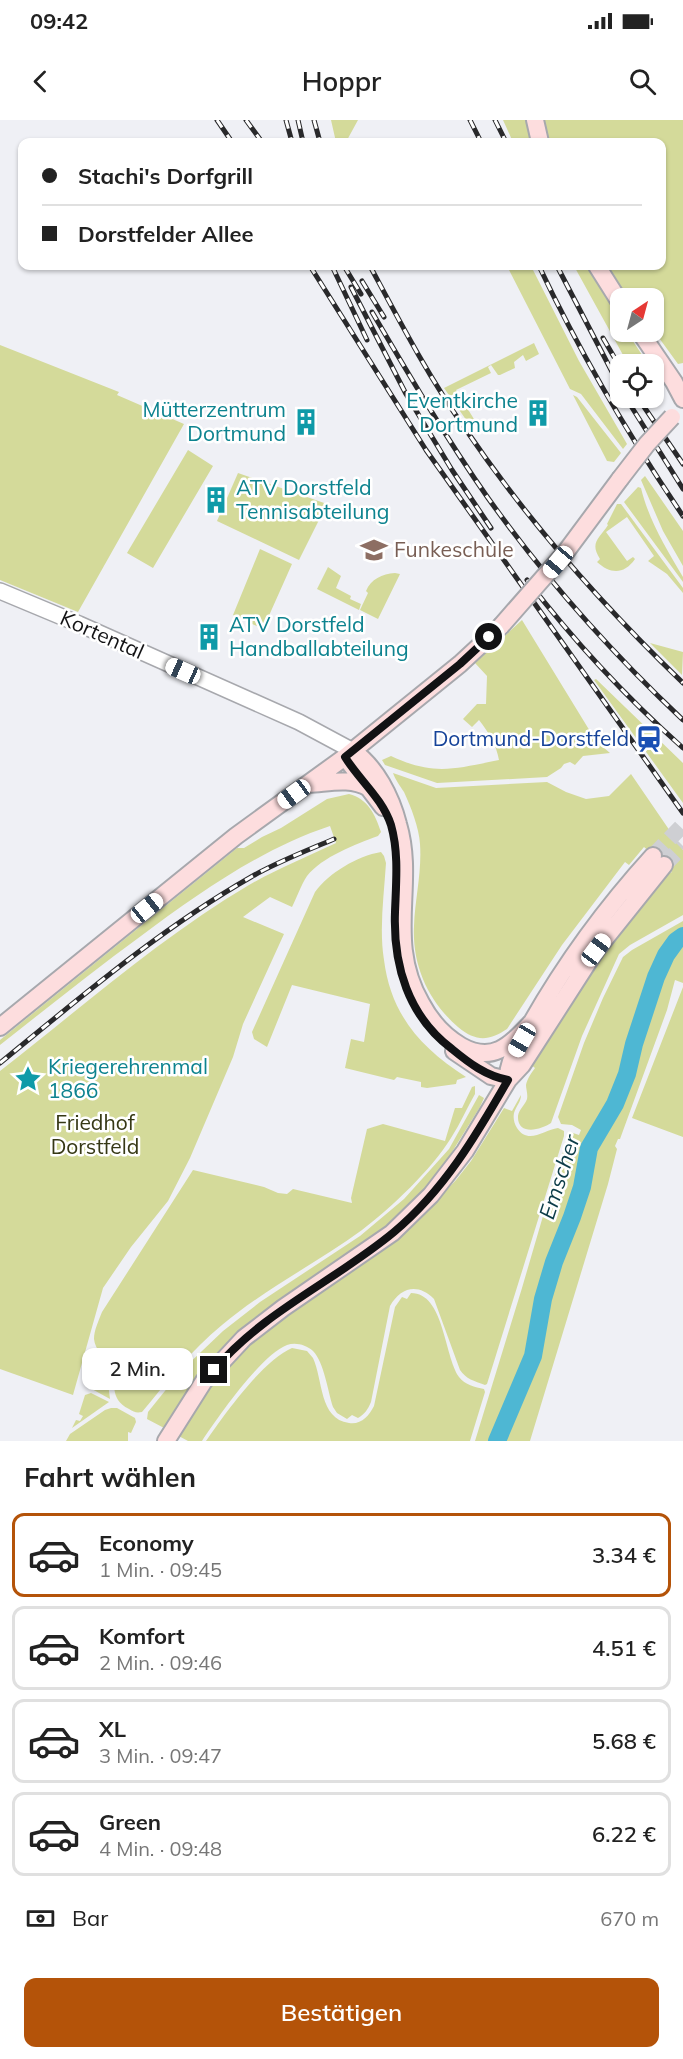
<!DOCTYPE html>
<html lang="de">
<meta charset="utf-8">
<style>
body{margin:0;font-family:Mulish,sans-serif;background:#f6f6f6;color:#222;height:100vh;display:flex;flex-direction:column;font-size:22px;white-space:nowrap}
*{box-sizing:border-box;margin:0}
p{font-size:20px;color:#767676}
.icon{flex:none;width:33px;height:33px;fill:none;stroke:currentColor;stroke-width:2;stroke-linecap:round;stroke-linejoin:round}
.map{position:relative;height:1321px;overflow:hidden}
.drawer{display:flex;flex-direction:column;background:#fff;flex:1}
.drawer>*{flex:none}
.banner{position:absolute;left:18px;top:18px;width:648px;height:132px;border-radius:12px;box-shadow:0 2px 4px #0004;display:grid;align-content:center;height:132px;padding:0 24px;background:#fff}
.needle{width:39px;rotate:36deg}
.buttons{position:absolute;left:610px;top:168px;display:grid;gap:12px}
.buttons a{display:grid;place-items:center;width:54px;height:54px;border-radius:12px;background:#fff;box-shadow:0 2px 4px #0004;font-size:30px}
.end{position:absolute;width:27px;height:27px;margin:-14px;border:8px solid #121214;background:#fff;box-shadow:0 0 0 3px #fff}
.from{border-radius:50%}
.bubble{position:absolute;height:42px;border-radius:12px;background:#fff;box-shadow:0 2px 4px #0004;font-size:20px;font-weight:600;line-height:42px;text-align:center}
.car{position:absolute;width:18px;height:36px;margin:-18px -9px;border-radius:8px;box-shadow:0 0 4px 2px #0007;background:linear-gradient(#fff 24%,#345 0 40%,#fff 0 76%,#345 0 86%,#fff 0)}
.banner b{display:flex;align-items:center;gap:21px;height:57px;font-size:22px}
.banner b+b{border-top:2px solid #e0e0e0}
.banner i{width:15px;height:15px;background:#222}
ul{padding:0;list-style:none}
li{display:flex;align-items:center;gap:18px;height:84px;margin:0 12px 9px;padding:0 12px;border:3px solid #e0e0e0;border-radius:12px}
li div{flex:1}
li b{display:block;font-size:22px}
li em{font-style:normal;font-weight:600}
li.selected{border-color:#b45309}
li>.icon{width:54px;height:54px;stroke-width:1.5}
h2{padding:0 24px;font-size:27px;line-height:72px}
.pay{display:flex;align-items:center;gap:15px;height:66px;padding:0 24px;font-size:22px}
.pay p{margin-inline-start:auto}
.action{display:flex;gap:12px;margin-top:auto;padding:12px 24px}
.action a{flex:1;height:69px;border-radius:12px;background:#b45309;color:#fff;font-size:24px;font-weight:600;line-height:69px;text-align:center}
.status{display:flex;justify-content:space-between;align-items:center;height:42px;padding:0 30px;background:#fff;direction:ltr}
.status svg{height:16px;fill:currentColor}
header{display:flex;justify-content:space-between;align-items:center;height:78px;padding:0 24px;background:#fff;font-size:27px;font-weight:600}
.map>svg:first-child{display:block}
.green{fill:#d4da9a}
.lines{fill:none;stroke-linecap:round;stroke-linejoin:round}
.river{stroke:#4eb7d3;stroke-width:18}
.secondary-tunnel{stroke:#cecfd3;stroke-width:16;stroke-dasharray:16 8;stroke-linecap:butt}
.tertiary-casing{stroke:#a7a8ad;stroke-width:18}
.secondary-casing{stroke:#a7a8ad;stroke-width:20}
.tertiary{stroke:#fff;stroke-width:15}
.secondary{stroke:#fdddde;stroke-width:16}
.rail-casing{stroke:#29292b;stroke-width:5}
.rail{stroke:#fff;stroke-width:3;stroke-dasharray:9;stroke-linecap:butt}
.secondary-bridge-casing{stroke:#a7a8ad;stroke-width:20;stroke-linecap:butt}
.secondary-bridge{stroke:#fdddde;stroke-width:16}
.route{stroke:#121214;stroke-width:8}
.labels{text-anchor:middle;stroke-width:5;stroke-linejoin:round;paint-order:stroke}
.culture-label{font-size:21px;fill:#0d838f;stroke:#fff;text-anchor:start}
.education-label{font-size:21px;fill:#785e54;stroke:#fff;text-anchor:start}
.street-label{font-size:21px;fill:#121214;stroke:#fff}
.transit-label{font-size:21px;fill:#164399;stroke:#fff;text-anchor:end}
.park-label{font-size:21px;fill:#363815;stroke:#fff}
.water-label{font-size:22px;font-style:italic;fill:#0c3c48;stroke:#fff}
</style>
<div class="status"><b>09:42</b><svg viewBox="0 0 49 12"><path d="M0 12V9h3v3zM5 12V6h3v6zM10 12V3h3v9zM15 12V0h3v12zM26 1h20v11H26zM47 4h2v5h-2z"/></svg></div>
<header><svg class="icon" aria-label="back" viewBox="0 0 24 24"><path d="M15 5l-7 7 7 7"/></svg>Hoppr<svg class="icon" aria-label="search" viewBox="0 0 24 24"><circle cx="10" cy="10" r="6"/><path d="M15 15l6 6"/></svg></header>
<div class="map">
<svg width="683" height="1321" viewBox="0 0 683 1321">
<rect width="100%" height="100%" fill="#eff0f5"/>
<path class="green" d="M331 0H358L346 22H336Z
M503 0H526L532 22H513Z
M544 0H683V243L678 244 654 211V178H628L605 146H662V22H548Z
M507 146H531L579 241 627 324 623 329 581 274 570 269Z
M574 146H588L621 201V212H627L648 244H628Z
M534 223 539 234 526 241 523 235 514 242 515 248 500 255H498L491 245 488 247 491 253 456 270 477 304 471 307 444 268Z
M0 225 119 272 117 275 184 304 78 492 0 460Z
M573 275 577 277 621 333 614 342 607 341 605 337Z
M188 330 213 346 153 448 127 433Z
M238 353 327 384 299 440 217 401Z
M645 356 683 411V446L663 411 641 360Z
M638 367 641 368C649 401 666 428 683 457V462L624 382Z
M617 384H621L683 468V473L667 454 648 441 654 436 627 397 606 412 627 441 633 437 635 439C624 455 610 454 597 442L600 439C589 422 600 418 608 405L607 404Z
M260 429 292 444 263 509 233 495Z
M328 447 341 456 336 468 351 476 350 479 361 484 359 490 317 469Z
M395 453 400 454 378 499 360 490 368 473 366 471C371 459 382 454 395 453Z
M522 500 596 621 610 633 583 636 575 645 570 642 564 644 561 648 547 657 437 663 385 645 382 640 391 636C434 656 454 649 499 640 496 624 489 613 479 600L472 607 463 599 477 584H486L487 556 475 543Z
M650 523 683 532 682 555Z
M596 559 683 643V683L594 560Z
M393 653 436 668 547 662 566 672 586 679 609 676 631 654 683 730V795L630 825 619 834 582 916 551 1003C541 1010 517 1016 518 996 519 989 525 985 527 979 528 974 526 969 526 965 527 959 532 952 535 948L530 944 584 857 666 755 672 752 644 727 629 745 625 742 562 825 507 909C489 921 476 922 458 907 428 881 412 845 414 806 415 779 422 752 420 724 419 708 411 687 404 672 400 666 395 659 393 653Z
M349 674C368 679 375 694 381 712L378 716C356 724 322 737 307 756 301 765 297 777 292 787L270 777 243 797 284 814 243 904 233 937 190 1038 168 1081 131 1127 103 1168 73 1275 0 1249V951C81 888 161 817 249 765 277 749 307 737 336 723L330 706C261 729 199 773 141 816 93 851 47 888 0 925V920L237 728H244L262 717 281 708 327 679Z
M381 732 384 736 386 743C384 775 379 809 384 840 391 895 421 928 466 957L457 960 456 964 427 968 421 967V962L397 957 394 960 345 948 351 919 364 922 370 884 292 865 267 927 254 919 252 912 315 772C329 753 357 736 381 732Z
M683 801V863L675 860 667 890 620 1019H618L615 1026 617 1029 608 1064 530 1321H475L522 1168 555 1055 570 1012 579 1015 581 1010 572 1005 561 1004 558 997 584 923 603 878 623 837 632 830Z
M683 867V1017L632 998Z
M475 966V974C467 988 460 1004 451 1018 431 1050 392 1087 362 1110 317 1143 266 1168 222 1205 191 1230 167 1262 142 1292 136 1293 134 1292 129 1289 108 1278 118 1264 110 1248 105 1238 95 1230 94 1219 94 1210 99 1200 102 1192L193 1050 264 1067 278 1073 287 1074 293 1069 352 1083 351 1078 367 1009 383 1004 445 1021 454 991 455 988H462L472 967Z
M479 975 484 978 480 987 442 1048 422 1073 385 1111 282 1182 166 1309 147 1299 148 1292 181 1251 223 1211 260 1182 360 1116 404 1079 449 1029Z
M521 975C521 982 516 986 514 993 513 998 514 1003 517 1008 528 1025 544 1010 558 1008L564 1011V1016L487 1264 485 1265C474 1261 466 1259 460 1250L434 1179C418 1163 401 1167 390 1186L371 1282C368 1289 365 1294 358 1298L352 1295 347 1299 337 1293 333 1287C328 1272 324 1242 313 1231 306 1225 296 1222 287 1225 261 1235 218 1297 202 1321H188L175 1314 197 1281 251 1220 398 1115 423 1095 456 1060 471 1041 504 988 512 991Z
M411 1173C444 1173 444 1235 459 1257 465 1265 475 1267 484 1269L485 1272 470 1321H206C224 1295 263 1240 292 1228L307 1231 313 1238C323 1259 319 1299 349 1303 361 1305 369 1296 374 1286L395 1187 402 1177 407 1179Z
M92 1232C106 1247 108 1259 110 1279L90 1268 88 1265Z
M91 1273 109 1282 72 1308 76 1300 80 1301 83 1296 79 1294 85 1275Z
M111 1288H117L135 1298 136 1302 131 1313 128 1312V1321H66L70 1314 105 1290Z"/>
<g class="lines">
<path class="river" d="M497 1321 533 1236 543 1179 554 1142 572 1097 582 1067 589 1028 615 984 627 954 634 924 656 857 666 835 676 821 683 816"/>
<path class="secondary-tunnel" d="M653 736 683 705
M664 745 683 726"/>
<defs>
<path id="tertiary" d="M0 471 79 504 299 602 353 631"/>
<path id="secondary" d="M535 0 540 22
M597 146 621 184
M640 212 674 262 683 279
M565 433 620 359
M353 631C376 647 391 677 398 704 416 765 385 820 421 883 430 900 444 916 461 926 493 944 510 925 531 903
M345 637 383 687
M309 664C329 663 350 657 369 668
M0 907 236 716 345 637 460 544 501 506
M454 931 491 956 508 960
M508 960C507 943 516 932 523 918 559 852 602 792 653 736
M166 1321 204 1261 244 1218 283 1188 392 1113 431 1075 465 1031 508 960 522 945 596 830 664 745"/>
</defs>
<use href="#tertiary" class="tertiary-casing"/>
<use href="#secondary" class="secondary-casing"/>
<use href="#tertiary" class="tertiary"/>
<use href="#secondary" class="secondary"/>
<defs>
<path id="rail" d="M217 0 232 22
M246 0 262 22
M286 0 292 22
M298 0 303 22
M314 0 320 22
M470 0 481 22
M495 0 506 22
M310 146 426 330 683 693
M332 146 367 220
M344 146 361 174
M370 146C399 200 428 256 464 307 527 400 602 485 683 563
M539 146C580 233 629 316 683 396
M557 146 621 269
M362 161 384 197
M351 167 406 274 452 350 491 408
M372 192C409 255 446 318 488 378 545 458 611 532 683 600
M603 218 621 249
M626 278 683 369
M638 278 683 344
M527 460C573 520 626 577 683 628
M0 943C81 877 160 809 251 757 277 742 306 731 334 719"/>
</defs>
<use href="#rail" class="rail-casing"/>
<use href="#rail" class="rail"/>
<defs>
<path id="secondary-bridge" d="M620 359 647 324 672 297
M501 506 565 433"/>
</defs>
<use href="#secondary-bridge" class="secondary-bridge-casing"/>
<use href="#secondary-bridge" class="secondary-bridge"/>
</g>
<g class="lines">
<path class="route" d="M214 1250C264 1191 335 1161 394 1112 444 1070 476 1016 508 960 486 956 469 943 452 929 408 896 393 845 395 792 396 763 399 733 391 705 382 678 360 661 345 637L460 544 489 517"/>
</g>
<defs>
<symbol id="building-bare" viewBox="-9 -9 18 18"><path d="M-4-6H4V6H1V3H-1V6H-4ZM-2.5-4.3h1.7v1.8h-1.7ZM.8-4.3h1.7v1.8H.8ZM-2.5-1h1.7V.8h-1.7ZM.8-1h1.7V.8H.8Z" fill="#0f9aa8" stroke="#fff" stroke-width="2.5" paint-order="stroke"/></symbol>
<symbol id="school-bare" viewBox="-9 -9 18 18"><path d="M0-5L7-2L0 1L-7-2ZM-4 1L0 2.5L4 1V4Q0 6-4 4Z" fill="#8d6e63" stroke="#fff" stroke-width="2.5" paint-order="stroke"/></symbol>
<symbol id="station-bare" viewBox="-9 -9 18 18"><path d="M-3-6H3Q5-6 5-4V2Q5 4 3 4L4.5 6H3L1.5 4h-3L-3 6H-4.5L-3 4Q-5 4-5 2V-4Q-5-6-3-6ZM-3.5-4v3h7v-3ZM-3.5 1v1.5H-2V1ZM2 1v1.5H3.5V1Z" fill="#1a4fb4" stroke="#fff" stroke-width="2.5" paint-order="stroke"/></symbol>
<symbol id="sight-bare" viewBox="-9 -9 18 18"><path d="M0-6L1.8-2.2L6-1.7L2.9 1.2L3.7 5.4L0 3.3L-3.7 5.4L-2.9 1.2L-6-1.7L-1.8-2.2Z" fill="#0f9aa8" stroke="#fff" stroke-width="2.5" paint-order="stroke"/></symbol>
</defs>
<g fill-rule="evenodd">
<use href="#building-bare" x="519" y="274" width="38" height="38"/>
<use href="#building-bare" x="287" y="283" width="38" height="38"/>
<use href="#building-bare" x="197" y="361" width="38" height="38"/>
<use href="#school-bare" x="355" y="411" width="38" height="38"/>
<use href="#building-bare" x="190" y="498" width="38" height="38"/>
<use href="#station-bare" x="630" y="600" width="38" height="38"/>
<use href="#sight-bare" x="9" y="940" width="38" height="38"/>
</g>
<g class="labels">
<g class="culture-label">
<text x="518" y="288" text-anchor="end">Eventkirche<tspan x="518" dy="24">Dortmund</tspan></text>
<text x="286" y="297" text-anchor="end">Mütterzentrum<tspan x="286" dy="24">Dortmund</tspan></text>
<text x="236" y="375">ATV Dorstfeld<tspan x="236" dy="24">Tennisabteilung</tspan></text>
<text x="229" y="512">ATV Dorstfeld<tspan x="229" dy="24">Handballabteilung</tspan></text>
<text x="48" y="954">Kriegerehrenmal<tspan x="48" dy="24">1866</tspan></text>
</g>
<g class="education-label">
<text x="394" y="437">Funkeschule</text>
</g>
<g class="street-label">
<text transform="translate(102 515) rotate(24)" y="7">Kortental</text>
</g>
<g class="transit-label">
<text x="629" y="626">Dortmund-Dorstfeld</text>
</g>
<g class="park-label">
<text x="95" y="1010">Friedhof<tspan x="95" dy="24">Dorstfeld</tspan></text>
</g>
<g class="water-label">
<text transform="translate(559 1057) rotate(-72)" y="8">Emscher</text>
</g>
</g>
</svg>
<div class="buttons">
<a><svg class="needle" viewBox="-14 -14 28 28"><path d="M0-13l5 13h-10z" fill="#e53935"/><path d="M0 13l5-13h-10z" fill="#767676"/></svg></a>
<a><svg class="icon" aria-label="locate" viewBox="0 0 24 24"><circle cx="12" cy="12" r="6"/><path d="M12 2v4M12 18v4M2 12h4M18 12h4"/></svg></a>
</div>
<i class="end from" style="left:489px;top:517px"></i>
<i class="end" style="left:214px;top:1250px"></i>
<div class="bubble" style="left:82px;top:1228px;width:111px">2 Min.</div>
<i class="car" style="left:558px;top:442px;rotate:220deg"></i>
<i class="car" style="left:183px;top:551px;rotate:294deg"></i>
<i class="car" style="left:294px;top:674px;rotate:234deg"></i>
<i class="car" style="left:147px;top:788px;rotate:51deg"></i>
<i class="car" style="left:596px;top:830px;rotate:37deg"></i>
<i class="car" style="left:522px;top:920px;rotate:210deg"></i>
<div class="banner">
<b><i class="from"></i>Stachi's Dorfgrill</b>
<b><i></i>Dorstfelder Allee</b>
</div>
</div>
<section class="drawer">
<h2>Fahrt wählen</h2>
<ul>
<li class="selected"><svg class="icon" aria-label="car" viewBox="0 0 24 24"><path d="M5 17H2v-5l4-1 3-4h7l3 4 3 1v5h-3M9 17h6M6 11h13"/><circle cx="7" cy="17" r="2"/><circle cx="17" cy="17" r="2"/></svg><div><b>Economy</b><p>1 Min. · 09:45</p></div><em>3.34 €</em></li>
<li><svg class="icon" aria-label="car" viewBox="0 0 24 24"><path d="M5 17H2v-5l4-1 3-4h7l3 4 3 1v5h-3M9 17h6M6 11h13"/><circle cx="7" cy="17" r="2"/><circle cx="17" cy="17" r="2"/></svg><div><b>Komfort</b><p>2 Min. · 09:46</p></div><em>4.51 €</em></li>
<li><svg class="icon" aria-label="car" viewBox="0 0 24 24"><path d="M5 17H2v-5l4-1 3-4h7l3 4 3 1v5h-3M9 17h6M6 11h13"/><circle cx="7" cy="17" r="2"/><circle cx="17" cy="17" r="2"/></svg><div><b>XL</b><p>3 Min. · 09:47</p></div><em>5.68 €</em></li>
<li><svg class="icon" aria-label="car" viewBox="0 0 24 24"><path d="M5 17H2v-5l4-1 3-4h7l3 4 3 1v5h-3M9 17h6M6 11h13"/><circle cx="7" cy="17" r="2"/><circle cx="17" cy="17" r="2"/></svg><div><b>Green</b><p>4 Min. · 09:48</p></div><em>6.22 €</em></li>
</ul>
<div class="pay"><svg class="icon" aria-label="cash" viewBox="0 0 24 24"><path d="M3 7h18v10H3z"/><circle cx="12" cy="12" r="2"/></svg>Bar<p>670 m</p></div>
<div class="action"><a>Bestätigen</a></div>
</section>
